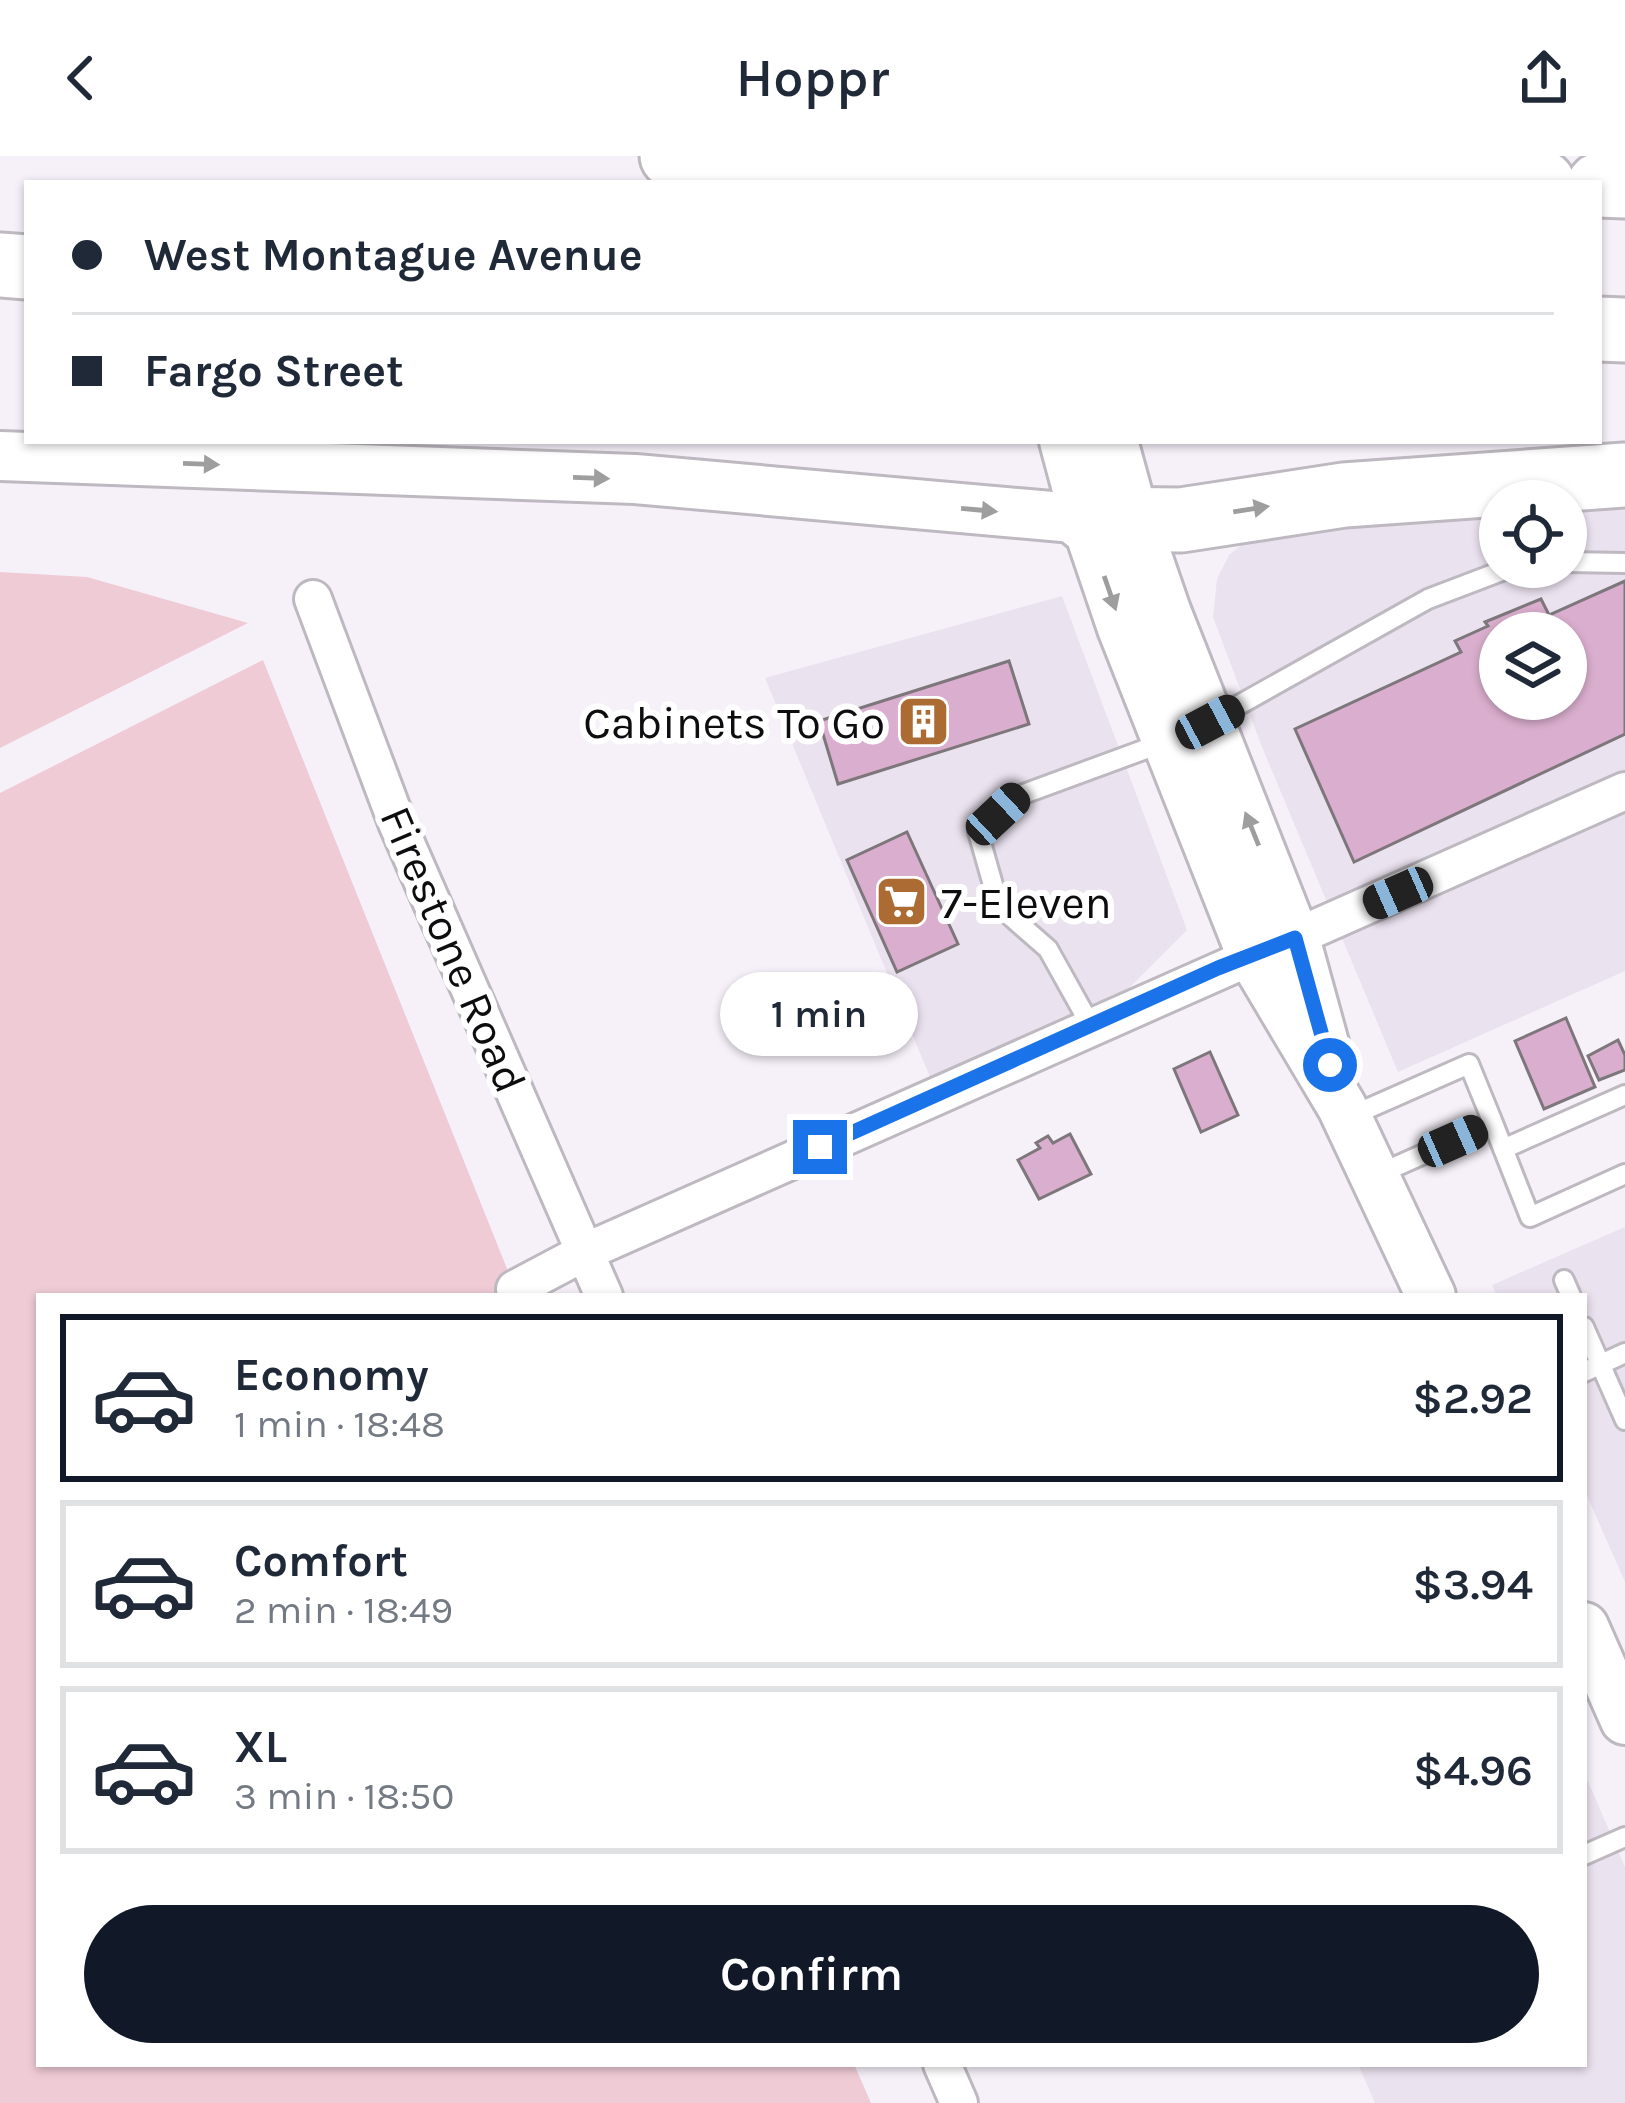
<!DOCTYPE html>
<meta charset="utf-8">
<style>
body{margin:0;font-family:Karla,sans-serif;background:#f2f2f3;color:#1f2937;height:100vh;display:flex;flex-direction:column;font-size:45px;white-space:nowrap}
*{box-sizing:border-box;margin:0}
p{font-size:39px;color:#747a83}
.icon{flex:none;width:66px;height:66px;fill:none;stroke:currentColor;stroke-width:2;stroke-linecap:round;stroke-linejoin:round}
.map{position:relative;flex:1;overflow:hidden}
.panel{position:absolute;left:36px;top:1137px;width:1551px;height:774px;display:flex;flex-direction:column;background:#fff;border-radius:0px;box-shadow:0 3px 9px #0004}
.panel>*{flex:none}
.hud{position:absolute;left:24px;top:24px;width:1578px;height:264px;border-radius:0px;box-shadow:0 3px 9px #0004;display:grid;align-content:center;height:264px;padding:0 48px;background:#fff}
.fabs{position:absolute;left:1479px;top:324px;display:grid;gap:24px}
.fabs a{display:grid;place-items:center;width:108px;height:108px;border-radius:50%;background:#fff;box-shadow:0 3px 9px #0004;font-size:60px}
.end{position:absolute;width:54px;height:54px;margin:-27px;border:15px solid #1a73e8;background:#fff;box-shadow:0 0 0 6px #fff}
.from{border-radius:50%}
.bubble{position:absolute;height:84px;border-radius:42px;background:#fff;box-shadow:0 3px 9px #0004;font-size:39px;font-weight:600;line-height:84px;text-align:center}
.car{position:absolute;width:36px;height:72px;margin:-36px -18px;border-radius:15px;box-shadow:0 0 9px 3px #0007;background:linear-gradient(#222 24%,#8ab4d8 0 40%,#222 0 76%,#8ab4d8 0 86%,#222 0)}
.hud b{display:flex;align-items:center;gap:42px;height:114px;font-size:45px}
.hud b+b{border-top:3px solid #e0e1e3}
.hud i{width:30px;height:30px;background:#1f2937}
ul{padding:21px 0 0;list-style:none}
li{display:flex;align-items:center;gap:36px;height:168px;margin:0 24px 18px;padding:0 24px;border:6px solid #e0e1e3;border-radius:0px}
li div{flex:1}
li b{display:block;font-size:45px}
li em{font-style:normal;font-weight:600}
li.current{border-color:#111827}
li>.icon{width:108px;height:108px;stroke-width:1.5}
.action{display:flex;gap:24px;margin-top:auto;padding:24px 48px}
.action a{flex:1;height:138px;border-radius:72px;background:#111827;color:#fff;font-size:48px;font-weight:600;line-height:138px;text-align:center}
header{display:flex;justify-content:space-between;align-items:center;height:156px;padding:0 48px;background:#fff;font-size:54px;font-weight:600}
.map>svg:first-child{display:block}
.built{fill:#eae2ef;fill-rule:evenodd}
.green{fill:#efcbd6}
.building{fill:#daaece;stroke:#7d767a;stroke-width:3;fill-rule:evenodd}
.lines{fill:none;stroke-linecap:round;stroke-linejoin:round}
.lane-casing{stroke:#beb9c0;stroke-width:24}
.street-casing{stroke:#beb9c0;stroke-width:42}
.secondary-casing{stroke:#beb9c0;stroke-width:54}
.highway-casing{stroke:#beb9c0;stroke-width:69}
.lane{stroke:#fff;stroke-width:18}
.street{stroke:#fff;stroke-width:36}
.secondary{stroke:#fff;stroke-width:48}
.highway{stroke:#fff;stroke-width:63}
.highway-bridge-casing{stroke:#beb9c0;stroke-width:69;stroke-linecap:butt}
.highway-bridge{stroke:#fff;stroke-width:63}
.oneway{fill:#9e9e9f}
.route{stroke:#1a73e8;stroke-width:15}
.labels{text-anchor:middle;stroke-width:12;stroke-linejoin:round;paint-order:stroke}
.poi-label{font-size:45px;fill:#0d0c0e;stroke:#fff;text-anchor:end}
.street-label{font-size:45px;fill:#0d0c0e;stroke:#fff}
</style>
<header><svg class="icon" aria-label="back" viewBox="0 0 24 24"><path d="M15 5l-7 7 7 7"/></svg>Hoppr<svg class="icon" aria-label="share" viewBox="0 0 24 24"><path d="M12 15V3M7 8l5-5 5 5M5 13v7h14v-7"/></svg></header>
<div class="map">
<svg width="1625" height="1947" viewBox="0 0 1625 1947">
<rect width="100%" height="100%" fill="#f6f1f9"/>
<path class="built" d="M1625 347V815L1398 916 1262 591 1213 461 1217 423 1229 399 1250 382 1268 374 1500 356V411H1566V351ZM1500 477H1566V543H1500Z
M1062 440 1187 774 1091 870 937 938 765 522Z
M1625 1071V1426L1584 1333V1140H1497L1492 1129Z
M1584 1616 1625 1711V1947H1375L1358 1908H1584Z"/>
<path class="green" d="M0 416 87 421 248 467 0 592Z
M263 504 518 1140H39V1908H854L871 1947H0V637Z"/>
<path class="building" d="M1625 425V578L1354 706 1295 573 1461 496 1455 485 1488 470 1485 466 1541 443 1549 459ZM1500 477H1566V543H1500Z
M1009 505 1029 568 838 628 819 565Z
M907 676 958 788 897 816 847 704Z
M1566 862 1595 931 1544 953 1515 885Z
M1618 884 1625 899V914L1599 924 1588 900Z
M1210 896 1238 959 1201 976 1174 913Z
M1070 978 1091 1018 1039 1043 1018 1004 1040 992 1036 987 1048 980 1053 987Z"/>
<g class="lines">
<defs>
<path id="lane" d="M1566 406 1625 407
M1212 564 1428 443 1512 411
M1091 870 1048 793 999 750 978 676 1018 640 1165 586
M1351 960 1469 908 1493 967
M1503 993 1625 939
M1379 1018 1493 967 1530 1061 1625 1018
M1564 1124 1571 1140
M1584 1171 1625 1264
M1584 1216 1625 1197
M1584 1699 1625 1681"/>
<path id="street" d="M313 443 397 667 604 1140
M515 1133 585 1096 1625 635
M942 1908 959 1947"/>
<path id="secondary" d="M1064 285 1085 363 1122 472 1251 798 1342 951 1431 1140
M1113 285 1135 365 1166 455 1295 782 1325 891
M0 300 635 323 1085 363
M1584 1471 1625 1564"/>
<path id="highway" d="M672 0 864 8
M1214 16 1543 27
M1599 29 1625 30
M0 109 27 111
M1599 173 1625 174
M1085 363 1181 364 1344 339 1625 319"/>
</defs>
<use href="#lane" class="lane-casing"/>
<use href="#street" class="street-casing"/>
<use href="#secondary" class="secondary-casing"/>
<use href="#highway" class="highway-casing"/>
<use href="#lane" class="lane"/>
<use href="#street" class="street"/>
<use href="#secondary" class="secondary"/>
<use href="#highway" class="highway"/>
<defs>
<path id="highway-bridge" d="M864 8 1214 16"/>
</defs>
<use href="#highway-bridge" class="highway-bridge-casing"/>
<use href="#highway-bridge" class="highway-bridge"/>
</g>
<defs><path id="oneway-solid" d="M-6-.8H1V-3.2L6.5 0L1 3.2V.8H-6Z" transform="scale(3)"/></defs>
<g class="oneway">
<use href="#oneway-solid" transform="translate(201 308) rotate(2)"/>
<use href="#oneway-solid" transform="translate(591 322) rotate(2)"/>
<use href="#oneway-solid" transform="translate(1251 353) rotate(-9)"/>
<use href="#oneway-solid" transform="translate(979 354) rotate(5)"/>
<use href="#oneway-solid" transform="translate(1110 437) rotate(71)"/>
<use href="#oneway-solid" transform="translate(1252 673) rotate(-112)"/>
</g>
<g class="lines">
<path class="route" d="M820 991 1218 812 1295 782 1330 909"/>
</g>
<defs>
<symbol id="building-square" viewBox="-11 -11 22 22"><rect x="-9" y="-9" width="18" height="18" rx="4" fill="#ab6b33" stroke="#fff"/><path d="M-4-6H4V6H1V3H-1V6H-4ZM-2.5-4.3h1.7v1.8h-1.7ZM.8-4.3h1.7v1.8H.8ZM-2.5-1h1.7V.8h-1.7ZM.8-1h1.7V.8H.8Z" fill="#fff"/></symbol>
<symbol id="supermarket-square" viewBox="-11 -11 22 22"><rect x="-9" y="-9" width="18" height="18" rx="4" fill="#ab6b33" stroke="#fff"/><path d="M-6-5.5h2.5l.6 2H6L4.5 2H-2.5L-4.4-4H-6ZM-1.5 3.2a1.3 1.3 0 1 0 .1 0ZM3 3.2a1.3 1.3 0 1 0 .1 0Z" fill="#fff"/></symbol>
</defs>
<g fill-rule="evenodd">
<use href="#building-square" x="894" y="536" width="59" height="59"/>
<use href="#supermarket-square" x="872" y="716" width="59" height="59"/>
</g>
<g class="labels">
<g class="poi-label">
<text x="885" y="582">Cabinets To Go</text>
<text x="941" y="762" text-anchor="start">7-Eleven</text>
</g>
<g class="street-label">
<text transform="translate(454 793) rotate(67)" y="16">Firestone Road</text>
</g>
</g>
</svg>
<div class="fabs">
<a><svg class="icon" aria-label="locate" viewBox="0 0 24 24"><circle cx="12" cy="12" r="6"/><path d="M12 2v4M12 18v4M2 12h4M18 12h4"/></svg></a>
<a><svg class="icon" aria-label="layers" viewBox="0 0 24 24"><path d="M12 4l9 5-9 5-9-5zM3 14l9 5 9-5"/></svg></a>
</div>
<i class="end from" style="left:1330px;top:909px"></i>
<i class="end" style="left:820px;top:991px"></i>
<div class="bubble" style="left:720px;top:816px;width:198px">1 min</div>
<i class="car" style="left:1210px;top:566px;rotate:62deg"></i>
<i class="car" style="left:998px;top:658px;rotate:47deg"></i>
<i class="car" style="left:1398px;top:737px;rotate:246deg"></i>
<i class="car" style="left:1453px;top:985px;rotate:66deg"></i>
<div class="hud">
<b><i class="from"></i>West Montague Avenue</b>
<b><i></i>Fargo Street</b>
</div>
<section class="panel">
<ul>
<li class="current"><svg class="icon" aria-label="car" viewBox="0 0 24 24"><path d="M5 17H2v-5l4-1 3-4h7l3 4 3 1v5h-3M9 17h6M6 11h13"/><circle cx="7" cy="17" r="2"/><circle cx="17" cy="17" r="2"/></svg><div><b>Economy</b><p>1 min · 18:48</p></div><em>$2.92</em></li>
<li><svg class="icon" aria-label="car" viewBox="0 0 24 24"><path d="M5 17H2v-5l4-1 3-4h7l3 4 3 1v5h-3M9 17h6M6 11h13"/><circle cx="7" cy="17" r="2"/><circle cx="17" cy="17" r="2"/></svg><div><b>Comfort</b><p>2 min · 18:49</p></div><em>$3.94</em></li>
<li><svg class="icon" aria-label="car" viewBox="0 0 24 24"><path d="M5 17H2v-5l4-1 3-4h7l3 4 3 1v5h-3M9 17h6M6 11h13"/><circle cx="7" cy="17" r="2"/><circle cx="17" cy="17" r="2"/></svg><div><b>XL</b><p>3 min · 18:50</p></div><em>$4.96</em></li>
</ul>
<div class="action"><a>Confirm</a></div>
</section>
</div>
